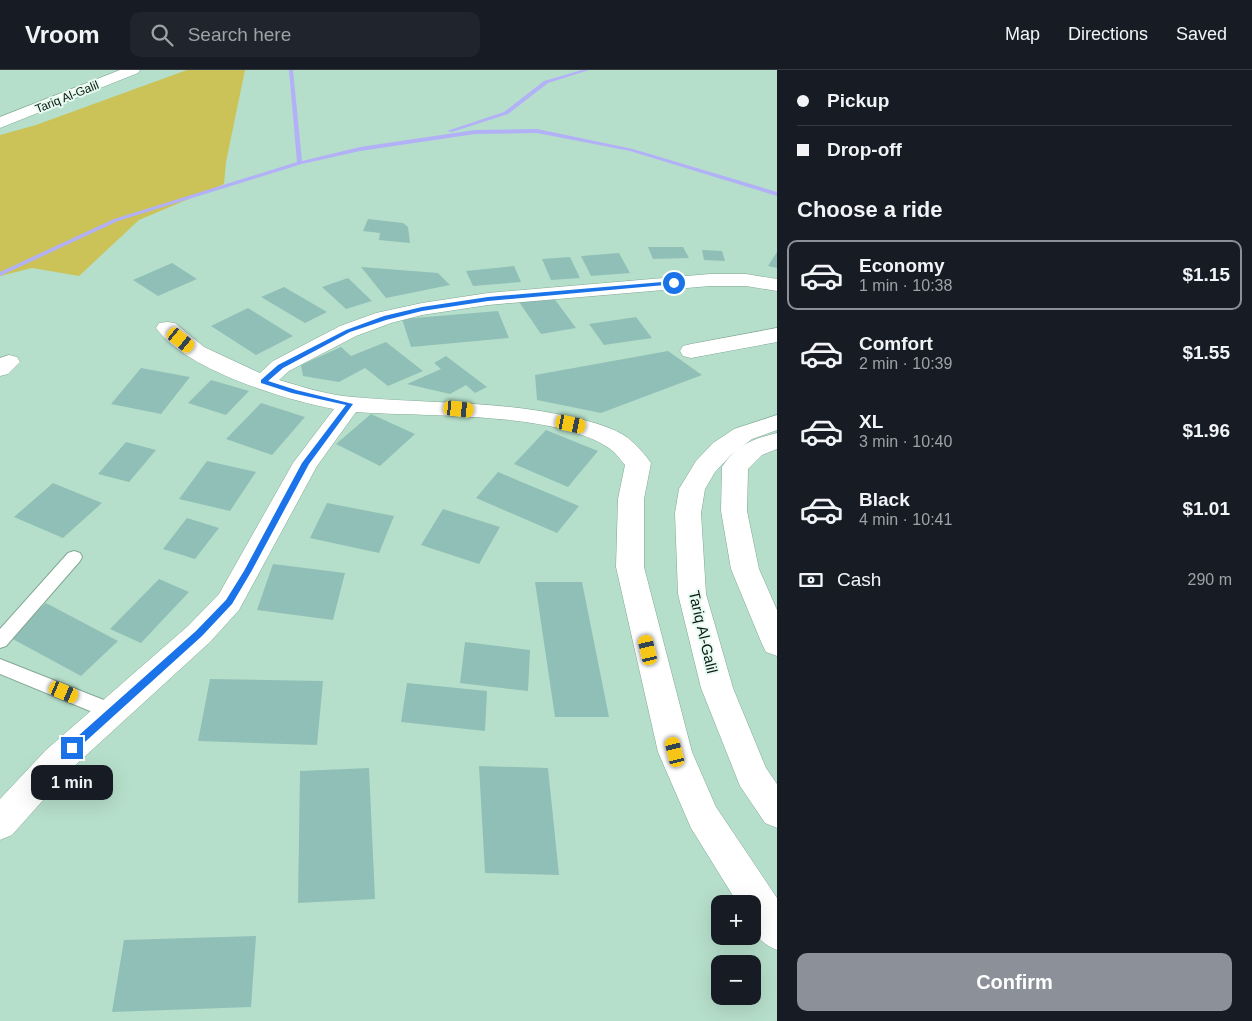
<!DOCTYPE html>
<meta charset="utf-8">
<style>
body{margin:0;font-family:Helvetica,sans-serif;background:#20242c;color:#f1f3f6;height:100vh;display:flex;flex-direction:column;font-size:19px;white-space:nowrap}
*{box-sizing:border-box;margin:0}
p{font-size:16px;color:#9ea1a6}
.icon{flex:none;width:28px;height:28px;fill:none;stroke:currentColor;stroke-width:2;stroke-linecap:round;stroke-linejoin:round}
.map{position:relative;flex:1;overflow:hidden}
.side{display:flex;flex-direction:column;background:#171b24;width:475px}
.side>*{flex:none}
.top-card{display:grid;align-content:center;height:110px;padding:0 20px;background:#171b24}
.buttons{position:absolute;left:711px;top:825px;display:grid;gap:10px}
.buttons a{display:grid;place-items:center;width:50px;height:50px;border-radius:10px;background:#171b24;box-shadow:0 5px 20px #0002;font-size:25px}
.end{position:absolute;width:22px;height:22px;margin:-11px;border:6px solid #1a73e8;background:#fff;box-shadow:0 0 0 2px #fff}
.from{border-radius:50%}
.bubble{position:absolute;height:35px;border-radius:10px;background:#171b24;box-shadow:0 5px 20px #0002;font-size:16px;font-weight:700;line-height:35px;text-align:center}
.car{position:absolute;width:15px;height:30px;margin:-15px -8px;border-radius:6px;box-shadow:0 0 4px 1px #0007;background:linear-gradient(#f5c518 24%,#345 0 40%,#f5c518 0 76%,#345 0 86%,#f5c518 0)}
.top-card b{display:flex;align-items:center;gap:18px;height:48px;font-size:19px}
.top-card b+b{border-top:1px solid #363941}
.top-card i{width:12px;height:12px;background:#f1f3f6}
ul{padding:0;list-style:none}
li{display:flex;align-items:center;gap:15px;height:70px;margin:0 10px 8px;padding:0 10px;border:2px solid transparent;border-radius:10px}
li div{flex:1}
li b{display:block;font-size:19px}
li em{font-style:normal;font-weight:700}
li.on{border-color:#8c9099}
li>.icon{width:45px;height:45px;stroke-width:1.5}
h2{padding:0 20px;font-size:22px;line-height:60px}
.pay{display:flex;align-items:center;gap:12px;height:55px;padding:0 20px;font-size:19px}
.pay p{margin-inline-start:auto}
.action{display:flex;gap:10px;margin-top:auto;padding:10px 20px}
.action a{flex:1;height:58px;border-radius:10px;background:#8c9099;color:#fff;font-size:20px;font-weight:700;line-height:58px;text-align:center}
header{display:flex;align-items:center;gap:30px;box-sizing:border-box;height:70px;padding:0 25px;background:#171b24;border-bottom:1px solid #363941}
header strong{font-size:24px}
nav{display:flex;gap:28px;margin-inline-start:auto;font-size:18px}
.search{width:350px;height:45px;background:#20242c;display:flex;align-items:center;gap:12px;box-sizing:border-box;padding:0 18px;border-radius:10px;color:#9ea1a6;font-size:19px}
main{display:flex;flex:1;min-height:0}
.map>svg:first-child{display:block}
.green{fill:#cbc258}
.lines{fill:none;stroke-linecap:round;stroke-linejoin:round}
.stream{fill:#b2b1f7;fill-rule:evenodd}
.building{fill:#90bfb7}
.service-casing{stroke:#81a895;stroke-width:2}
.minor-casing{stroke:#81a895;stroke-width:1}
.primary-casing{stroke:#81a895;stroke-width:1}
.service{fill:#fff;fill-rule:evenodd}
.minor{fill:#fff;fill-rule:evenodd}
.primary{fill:#fff;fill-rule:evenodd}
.route{fill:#1a73e8}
.labels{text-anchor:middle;stroke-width:4;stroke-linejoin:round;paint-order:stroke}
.far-street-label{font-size:12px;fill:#0b1a14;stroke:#e6faf0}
.street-label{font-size:15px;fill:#0b1a14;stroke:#e6faf0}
</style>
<header>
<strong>Vroom</strong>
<div class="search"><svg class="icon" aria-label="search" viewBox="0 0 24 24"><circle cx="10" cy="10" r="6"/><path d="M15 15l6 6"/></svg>Search here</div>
<nav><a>Map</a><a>Directions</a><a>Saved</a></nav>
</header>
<main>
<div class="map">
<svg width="777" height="951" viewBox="0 0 777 951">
<rect width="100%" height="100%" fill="#b6dfcb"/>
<path class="green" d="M187 0H245L226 92 224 114 139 150 79 206 32 198 0 206V65L36 55Z"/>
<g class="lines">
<path class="stream" d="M289 0H293L302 91 360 77 475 60 537 59 633 79 777 122V126L630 81 537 63 475 64 360 81 302 94 118 151 0 206V202L114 149 297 92Z
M582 0H589L548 13 508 44 452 62 447 61 504 42 544 11Z"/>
</g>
<path class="building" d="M368 149 403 153 408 157 410 173 379 170 380 163 363 161Z
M648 177H683L689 188 653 189Z
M702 180 722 181 725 191 704 190Z
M777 182V198L768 196Z
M619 183 630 203 591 206 581 186Z
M570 187 580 208 551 210 542 189Z
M172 193 197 209 158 226 133 210Z
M514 196 521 212 473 216 466 201Z
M361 197 438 203 450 215 386 228Z
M348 208 372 231 346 239 322 217Z
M284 217 327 242 305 253 261 227Z
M553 227 576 258 541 264 519 232Z
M248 238 293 266 256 285 211 256Z
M498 241 509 268 411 277 402 249Z
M636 247 652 268 604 275 589 254Z
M386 272 423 301 388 316 365 298 339 312 303 306 301 295 341 277 351 286Z
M668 281 702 305 601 343 537 330 535 305Z
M446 286 487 317 475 323 466 315 450 324 407 314 441 299 434 293Z
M141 298 190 307 161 344 111 334Z
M211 310 249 321 226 345 188 333Z
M261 333 305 347 272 385 226 369Z
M371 344 415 364 380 396 336 374Z
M546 360 598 381 568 417 514 394Z
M126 372 156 380 129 412 98 404Z
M207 391 256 402 230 441 179 429Z
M498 402 579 436 557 463 476 428Z
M53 413 102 433 63 468 14 447Z
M327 433 394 446 379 483 310 468Z
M443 439 500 457 479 494 421 475Z
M187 448 219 458 195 489 163 479Z
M273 494 345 503 333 550 257 540Z
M159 509 189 522 141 573 110 559Z
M535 512H582L609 647H555Z
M46 533 118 571 81 606 9 567Z
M465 572 530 580 528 621 460 613Z
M210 609 323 611 317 675 198 671Z
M407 613 487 621 485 661 401 652Z
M479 696 548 698 559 805 485 803Z
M369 698 375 829 298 833 300 701Z
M256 866 251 937 112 942 124 870Z"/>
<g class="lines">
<defs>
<path id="service" d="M74 481 80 483 82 487 80 491 6 576 0 578V559L68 483Z
M0 589 119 636 121 642 119 648 112 650 0 604Z"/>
<path id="minor" d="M710 204H746L777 209V221L746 216H710L488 235 422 245 391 253 356 266 289 301 279 310C303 317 327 325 353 327 427 334 502 330 575 348 592 352 613 357 628 368 636 375 645 384 651 393L644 429V497L692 682 716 737 777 828V880C753 870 752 857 752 834H738L691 758 658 682 616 497 618 429 625 395C620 389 615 382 609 378 555 341 423 347 356 342L317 396 239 540 210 572 70 700 12 765 0 770V729L46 680 188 556 219 524 293 393 334 339C285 330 186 300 156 258L159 253 167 252 175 253 204 277 260 303 273 291 340 256 376 243 422 233 488 223Z
M777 258V272L691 288 683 286 680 281 683 276 691 274Z
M9 285 17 287 20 292 8 304 0 306V288Z
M777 363V379L762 385 748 399 747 441 759 499 777 540V586L766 582 762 574 731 499 721 441 722 397C736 375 753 369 777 363Z"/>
<path id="primary" d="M120 0H140L138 3 0 58V47Z
M777 345V360L752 369 731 385 715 402 705 419 701 443 706 524 733 618 766 698 777 714V758L765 753 740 716 701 618 678 524 675 443 679 419 696 391 713 373 734 359Z"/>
</defs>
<use href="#service" class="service-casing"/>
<use href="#minor" class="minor-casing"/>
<use href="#primary" class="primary-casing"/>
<use href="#service" class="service"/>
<use href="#minor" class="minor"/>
<use href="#primary" class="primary"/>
</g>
<path class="route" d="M674 211 676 214 488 231 422 241 386 250 350 262 283 298 268 311 296 320 353 334 309 394 251 502 232 534 202 566 75 681H68V675L196 561 226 530 244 501 302 393 346 335 292 323 261 313V310L278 295 346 260 384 246 422 237 488 227Z"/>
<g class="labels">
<g class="far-street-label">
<text transform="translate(67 27) rotate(-22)" y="4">Tariq Al-Galil</text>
</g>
<g class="street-label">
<text transform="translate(703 562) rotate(77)" y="5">Tariq Al-Galil</text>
</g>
</g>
</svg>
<div class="buttons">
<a>+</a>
<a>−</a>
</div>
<i class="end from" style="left:674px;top:213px"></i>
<i class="end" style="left:72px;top:678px"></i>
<div class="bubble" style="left:31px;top:695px;width:82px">1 min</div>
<i class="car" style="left:181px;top:270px;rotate:129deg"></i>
<i class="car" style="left:459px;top:339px;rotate:96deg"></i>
<i class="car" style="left:571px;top:354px;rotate:102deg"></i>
<i class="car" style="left:648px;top:580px;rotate:347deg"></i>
<i class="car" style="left:64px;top:622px;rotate:113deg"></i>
<i class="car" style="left:675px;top:682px;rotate:346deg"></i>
</div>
<section class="side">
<div class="top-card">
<b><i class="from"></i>Pickup</b>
<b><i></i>Drop-off</b>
</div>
<h2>Choose a ride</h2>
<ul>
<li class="on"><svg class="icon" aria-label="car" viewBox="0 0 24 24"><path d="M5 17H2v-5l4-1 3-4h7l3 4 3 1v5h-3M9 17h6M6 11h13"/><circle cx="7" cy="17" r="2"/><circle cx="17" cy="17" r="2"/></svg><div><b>Economy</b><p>1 min · 10:38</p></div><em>$1.15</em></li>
<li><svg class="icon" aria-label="car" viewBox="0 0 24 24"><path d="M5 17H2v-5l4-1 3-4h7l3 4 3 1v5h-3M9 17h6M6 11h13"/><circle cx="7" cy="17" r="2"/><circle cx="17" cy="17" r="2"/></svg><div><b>Comfort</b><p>2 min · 10:39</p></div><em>$1.55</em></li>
<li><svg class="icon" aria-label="car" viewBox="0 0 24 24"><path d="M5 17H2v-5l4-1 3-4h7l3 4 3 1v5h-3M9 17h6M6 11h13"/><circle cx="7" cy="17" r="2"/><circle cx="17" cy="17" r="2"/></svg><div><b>XL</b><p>3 min · 10:40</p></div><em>$1.96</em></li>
<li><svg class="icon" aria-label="car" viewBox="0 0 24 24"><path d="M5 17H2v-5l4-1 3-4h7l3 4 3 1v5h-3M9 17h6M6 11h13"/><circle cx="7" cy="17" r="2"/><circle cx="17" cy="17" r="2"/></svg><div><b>Black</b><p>4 min · 10:41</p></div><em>$1.01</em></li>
</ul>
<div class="pay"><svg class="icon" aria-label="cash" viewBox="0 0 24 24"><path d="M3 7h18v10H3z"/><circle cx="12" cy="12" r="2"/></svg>Cash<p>290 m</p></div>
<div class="action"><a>Confirm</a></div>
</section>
</main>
